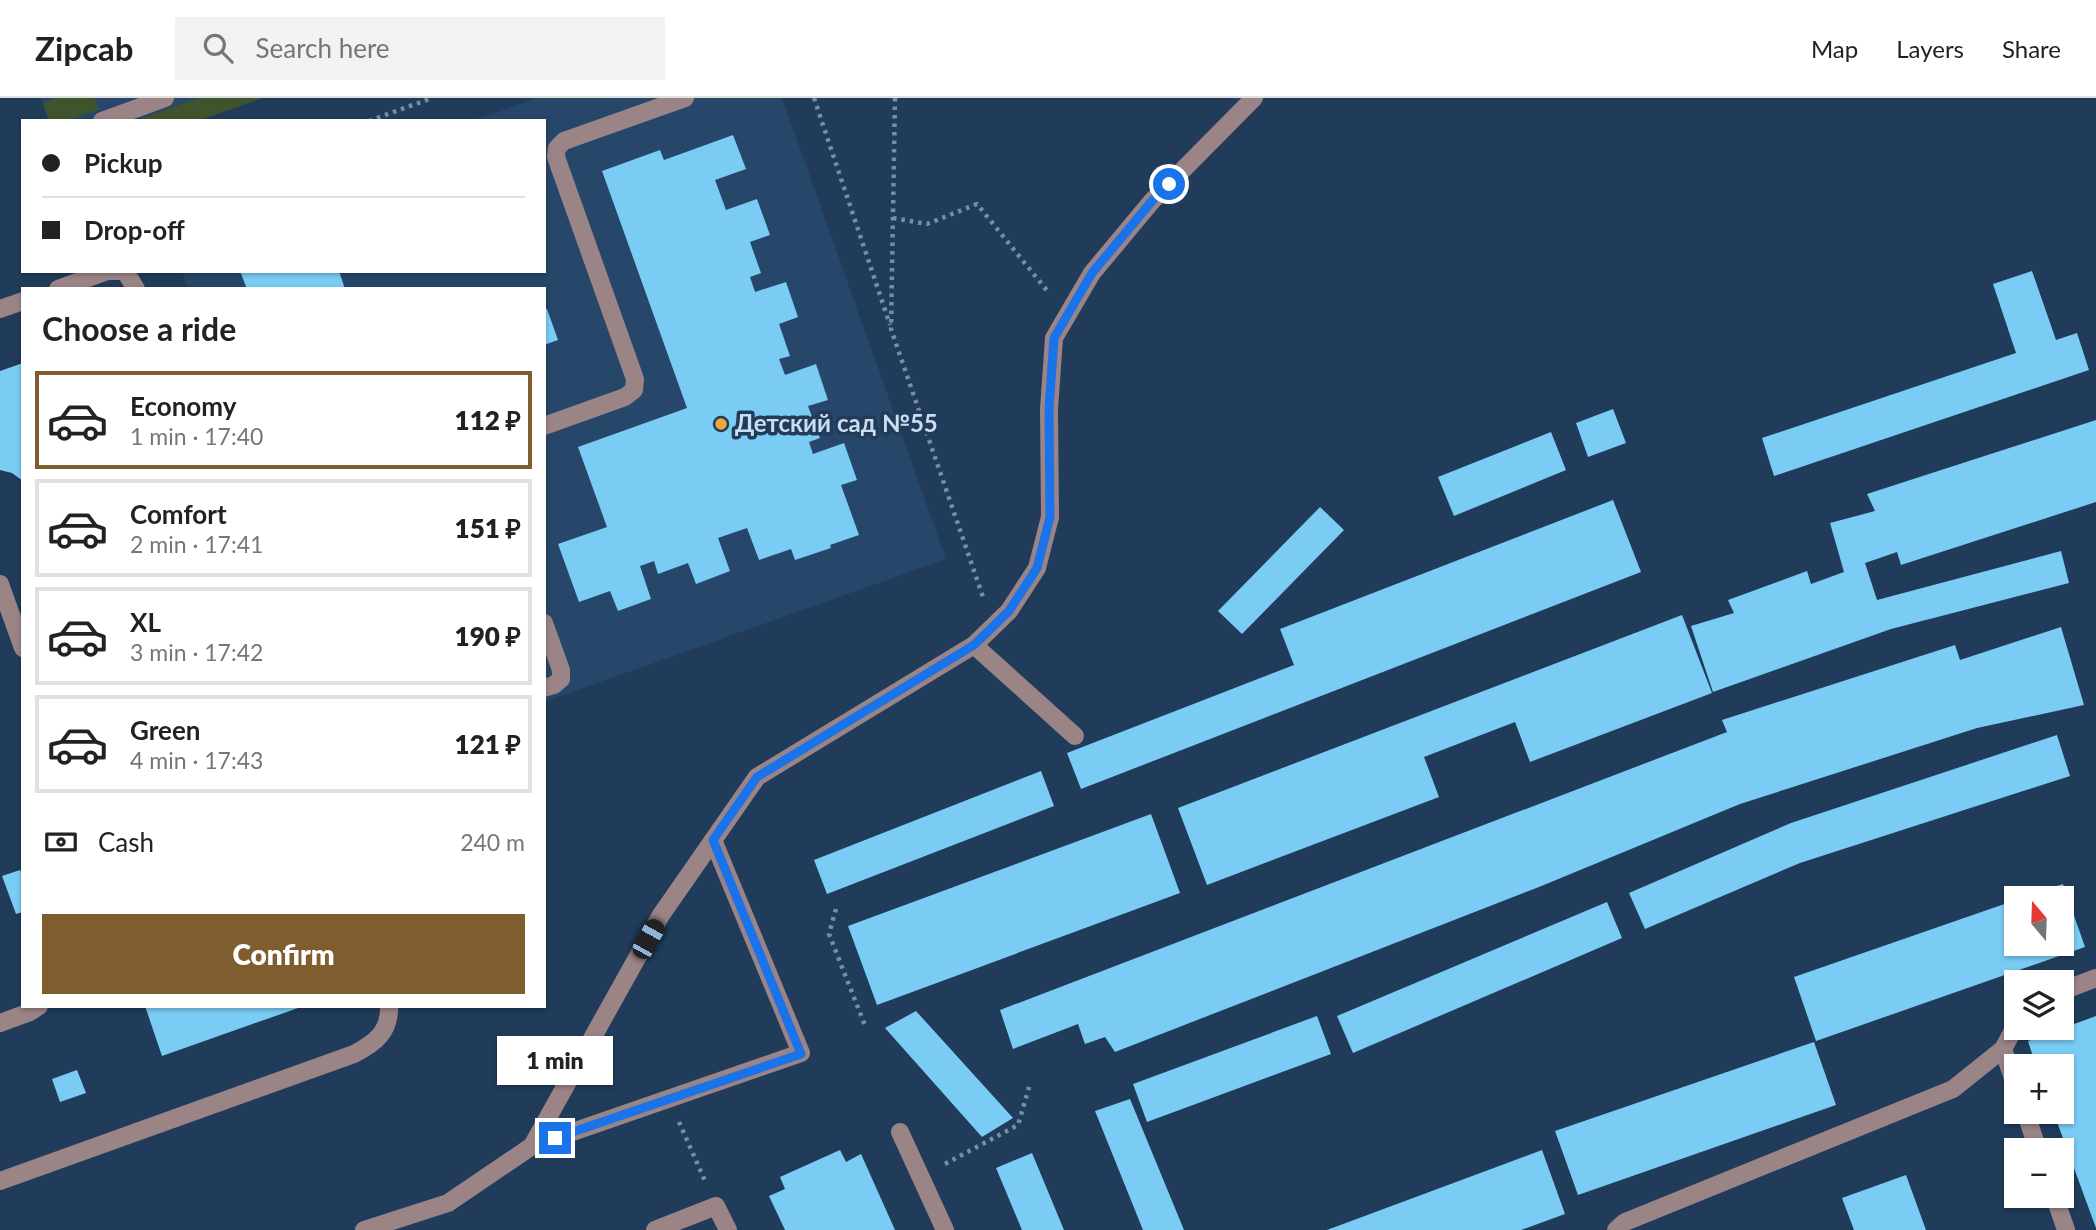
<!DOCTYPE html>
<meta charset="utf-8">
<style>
body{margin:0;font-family:Lato,sans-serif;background:#f2f2f2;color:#222;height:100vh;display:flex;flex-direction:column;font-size:26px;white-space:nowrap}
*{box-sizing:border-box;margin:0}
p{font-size:23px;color:#767676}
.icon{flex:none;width:38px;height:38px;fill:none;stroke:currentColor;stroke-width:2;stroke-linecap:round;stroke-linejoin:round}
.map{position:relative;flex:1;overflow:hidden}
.details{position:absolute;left:21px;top:189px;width:525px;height:721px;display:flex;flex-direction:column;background:#fff;border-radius:0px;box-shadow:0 2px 5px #0004}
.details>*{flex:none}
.banner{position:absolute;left:21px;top:21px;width:525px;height:154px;border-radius:0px;box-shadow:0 2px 5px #0004;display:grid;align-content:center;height:154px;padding:0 21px;background:#fff}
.needle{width:46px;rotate:341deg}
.fabs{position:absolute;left:2004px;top:788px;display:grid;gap:14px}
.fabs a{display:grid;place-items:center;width:70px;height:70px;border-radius:0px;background:#fff;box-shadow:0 2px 5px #0004;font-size:35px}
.end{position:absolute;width:32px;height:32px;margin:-16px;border:9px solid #1a73e8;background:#fff;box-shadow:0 0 0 4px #fff}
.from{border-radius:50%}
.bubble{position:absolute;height:49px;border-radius:0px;background:#fff;box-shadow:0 2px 5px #0004;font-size:23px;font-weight:800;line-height:49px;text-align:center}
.car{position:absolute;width:21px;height:42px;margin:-21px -10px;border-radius:9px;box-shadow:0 0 5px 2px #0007;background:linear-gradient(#222 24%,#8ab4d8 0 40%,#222 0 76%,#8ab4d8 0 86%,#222 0)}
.banner b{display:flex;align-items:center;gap:24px;height:66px;font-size:26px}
.banner b+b{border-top:2px solid #e0e0e0}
.banner i{width:18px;height:18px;background:#222}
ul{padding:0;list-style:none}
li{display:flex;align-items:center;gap:21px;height:98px;margin:0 14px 10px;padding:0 7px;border:4px solid #e0e0e0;border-radius:0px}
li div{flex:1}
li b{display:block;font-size:26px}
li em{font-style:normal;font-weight:800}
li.on{border-color:#7f5d2f}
li>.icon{width:63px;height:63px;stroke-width:1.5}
h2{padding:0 21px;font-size:32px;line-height:84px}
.pay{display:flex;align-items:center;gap:18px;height:77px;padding:0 21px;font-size:26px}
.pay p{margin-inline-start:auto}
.action{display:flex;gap:14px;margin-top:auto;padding:14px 21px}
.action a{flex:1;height:80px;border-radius:0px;background:#7f5d2f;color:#fff;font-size:28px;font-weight:800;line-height:80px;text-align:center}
header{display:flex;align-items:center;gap:42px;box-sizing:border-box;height:98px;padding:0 35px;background:#fff;border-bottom:2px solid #e0e0e0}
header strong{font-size:33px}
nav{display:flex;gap:38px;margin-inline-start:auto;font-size:24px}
.search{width:490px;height:63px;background:#f2f2f2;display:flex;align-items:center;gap:18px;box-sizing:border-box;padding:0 24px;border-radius:0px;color:#767676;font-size:26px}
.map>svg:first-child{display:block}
.built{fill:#26476a}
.green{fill:#3f542d}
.building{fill:#7accf5}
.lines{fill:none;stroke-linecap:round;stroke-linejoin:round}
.path{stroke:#778da6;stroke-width:4.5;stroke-dasharray:3.5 5;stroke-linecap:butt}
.minor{stroke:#9b8486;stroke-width:18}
.route{stroke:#1a73e8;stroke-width:9}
.poi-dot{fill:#f0a63e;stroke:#203c5a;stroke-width:2.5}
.labels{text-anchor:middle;stroke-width:7;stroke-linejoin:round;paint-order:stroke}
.poi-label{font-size:24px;font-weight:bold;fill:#cdddf0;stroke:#203c5a;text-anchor:start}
</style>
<header>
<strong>Zipcab</strong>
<div class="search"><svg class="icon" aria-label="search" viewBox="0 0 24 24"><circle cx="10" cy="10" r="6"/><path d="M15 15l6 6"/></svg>Search here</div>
<nav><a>Map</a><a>Layers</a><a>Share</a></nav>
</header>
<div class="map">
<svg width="2096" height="1132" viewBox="0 0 2096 1132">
<rect width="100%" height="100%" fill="#203c5a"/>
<path class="built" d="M41 0H262L198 23H49Z
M537 0H782L946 461 544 604V191H188L182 173H544V23H473Z"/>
<path class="green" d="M56 0H95L99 11 72 21V23H49L43 5Z
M198 0H262L198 23H135Z"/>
<path class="building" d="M733 37 746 71 715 82 726 112 757 101 770 137 750 144 761 175 750 179 755 194 786 184 798 219 779 226 790 258 779 261 785 277 816 266 828 302 808 308 820 340 809 344 813 356 844 345 857 382 841 387 859 437 830 447 831 450 795 462 791 451 759 462 747 430 718 440 730 473 696 486 688 465 658 476 654 463 640 468 651 501 618 513 610 493 579 504 558 446 607 429 578 349 687 310 602 73 660 52 664 62Z
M240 173H339L345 191H247Z
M2032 173 2056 242 2077 235 2089 272 1774 378 1762 340 2016 255 1993 186Z
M547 211 558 242 544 247V212Z
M23 265V383L12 375 0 372V273Z
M1613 311 1626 345 1588 359 1576 325Z
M2096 322V404L1901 467 1897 454 1865 465 1877 502 2061 453 2069 485 1891 531 1713 594 1691 528 1734 515 1728 502 1807 473 1811 486 1844 474 1830 425 1875 413 1867 396Z
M1551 334 1566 372 1454 418 1438 379Z
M1613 402 1641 474 1081 691 1067 655 1294 567 1280 531Z
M1320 409 1344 432 1242 536 1218 513Z
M1682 517 1712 595 1530 664 1515 624 1424 659 1439 699 1207 787 1178 710Z
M2061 529 2084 607 1977 630 1740 706 1539 789 1115 954 1105 939 1085 946 1078 926 1013 951 1000 912 1727 634 1722 622 1955 547 1960 562Z
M2057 637 2070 678 1800 765 1645 831 1629 795 1791 725Z
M1041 673 1054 708 827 796 814 762Z
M1151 716 1180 795 877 907 848 828Z
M20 772 23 778V814L16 816 2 778Z
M2063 786 2085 849 1816 943 1794 879 2016 802V845H2062V800L2024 799Z
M1607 804 1622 840 1353 955 1337 918Z
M145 908H301V909L162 958Z
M916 913 1013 1020 982 1039 885 930Z
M1317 918 1331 956 1147 1024 1133 986Z
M2096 918V1130L2053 1013H2062V968H2036L2028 943Z
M1814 944 1836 1007 1578 1097 1555 1033Z
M77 972 86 995 60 1004 52 981Z
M1130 1001 1184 1132H1143L1095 1013Z
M840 1052 846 1064 861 1056 895 1132H785L769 1098 785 1091 780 1079Z
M1542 1052 1565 1116 1521 1132H1327Z
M1032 1055 1064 1132H1022L996 1070Z
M1906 1077 1926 1132H1854L1842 1100Z"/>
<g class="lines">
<path class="path" d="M814 0 890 227
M895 0 891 231 984 502
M369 23 432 0
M893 120 927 126 977 106 1049 195
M836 811 829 836 866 930
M679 1024 705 1083
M945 1066 1018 1027 1030 986"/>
<path class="minor" d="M102 23 165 0
M125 173 136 191
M58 191 107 173H122
M0 211 23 203
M544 328 625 299 634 292 635 281 556 59 557 50 564 43 685 0
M0 486 23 550
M544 525 561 572V581L554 587 544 590
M974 547 1075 638
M2062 893 2096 880
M0 925 30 914 39 908
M2003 951 2016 989
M2025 1013 2038 1052
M900 1034 945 1132
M532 1048 801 955 713 742
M0 1083 354 956C375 945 390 934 389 908
M2054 1097 2066 1132
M364 1132 448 1105 532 1048 661 817 757 679 974 547 1009 513 1037 470 1050 419 1049 311 1054 240 1092 175 1152 103 1254 0
M655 1132 716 1108 728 1132
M1616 1132 1625 1124 1953 991 2003 951 2016 927"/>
</g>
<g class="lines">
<path class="route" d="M555 1040 801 956 713 742 757 679 974 547 1009 513 1037 470 1050 419 1049 311 1054 240 1092 175 1152 103 1169 86"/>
</g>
<circle class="poi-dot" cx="721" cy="326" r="7"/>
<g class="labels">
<g class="poi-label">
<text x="735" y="334">Детский сад №55</text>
</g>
</g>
</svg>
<div class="fabs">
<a><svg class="needle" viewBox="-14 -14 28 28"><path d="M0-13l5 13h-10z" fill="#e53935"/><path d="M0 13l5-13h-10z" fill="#767676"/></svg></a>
<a><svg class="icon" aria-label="layers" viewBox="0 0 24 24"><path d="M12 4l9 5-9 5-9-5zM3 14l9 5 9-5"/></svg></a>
<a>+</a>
<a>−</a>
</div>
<i class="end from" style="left:1169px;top:86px"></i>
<i class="end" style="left:555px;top:1040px"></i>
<div class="bubble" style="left:497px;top:938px;width:116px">1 min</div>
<i class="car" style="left:648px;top:841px;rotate:29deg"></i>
<div class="banner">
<b><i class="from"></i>Pickup</b>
<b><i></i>Drop-off</b>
</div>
<section class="details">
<h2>Choose a ride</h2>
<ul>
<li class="on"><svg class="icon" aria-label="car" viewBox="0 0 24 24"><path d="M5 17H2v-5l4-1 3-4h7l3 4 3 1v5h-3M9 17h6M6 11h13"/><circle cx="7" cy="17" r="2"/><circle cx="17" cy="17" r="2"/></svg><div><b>Economy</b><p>1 min · 17:40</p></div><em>112 ₽</em></li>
<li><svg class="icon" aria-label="car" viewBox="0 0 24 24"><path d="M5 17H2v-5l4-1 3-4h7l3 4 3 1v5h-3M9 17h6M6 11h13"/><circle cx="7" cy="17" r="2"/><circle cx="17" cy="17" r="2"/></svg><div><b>Comfort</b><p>2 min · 17:41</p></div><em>151 ₽</em></li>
<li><svg class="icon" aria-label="car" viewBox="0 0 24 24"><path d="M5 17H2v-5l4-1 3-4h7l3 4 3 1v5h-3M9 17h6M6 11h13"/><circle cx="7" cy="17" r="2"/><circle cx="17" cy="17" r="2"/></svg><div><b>XL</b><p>3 min · 17:42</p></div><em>190 ₽</em></li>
<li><svg class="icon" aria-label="car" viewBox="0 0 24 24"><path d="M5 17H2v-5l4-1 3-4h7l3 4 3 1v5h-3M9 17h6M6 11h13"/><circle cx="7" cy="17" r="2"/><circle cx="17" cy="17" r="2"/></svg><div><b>Green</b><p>4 min · 17:43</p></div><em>121 ₽</em></li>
</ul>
<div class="pay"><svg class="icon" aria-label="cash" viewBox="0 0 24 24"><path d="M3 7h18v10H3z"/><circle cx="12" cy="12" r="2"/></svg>Cash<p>240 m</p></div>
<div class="action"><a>Confirm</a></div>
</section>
</div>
